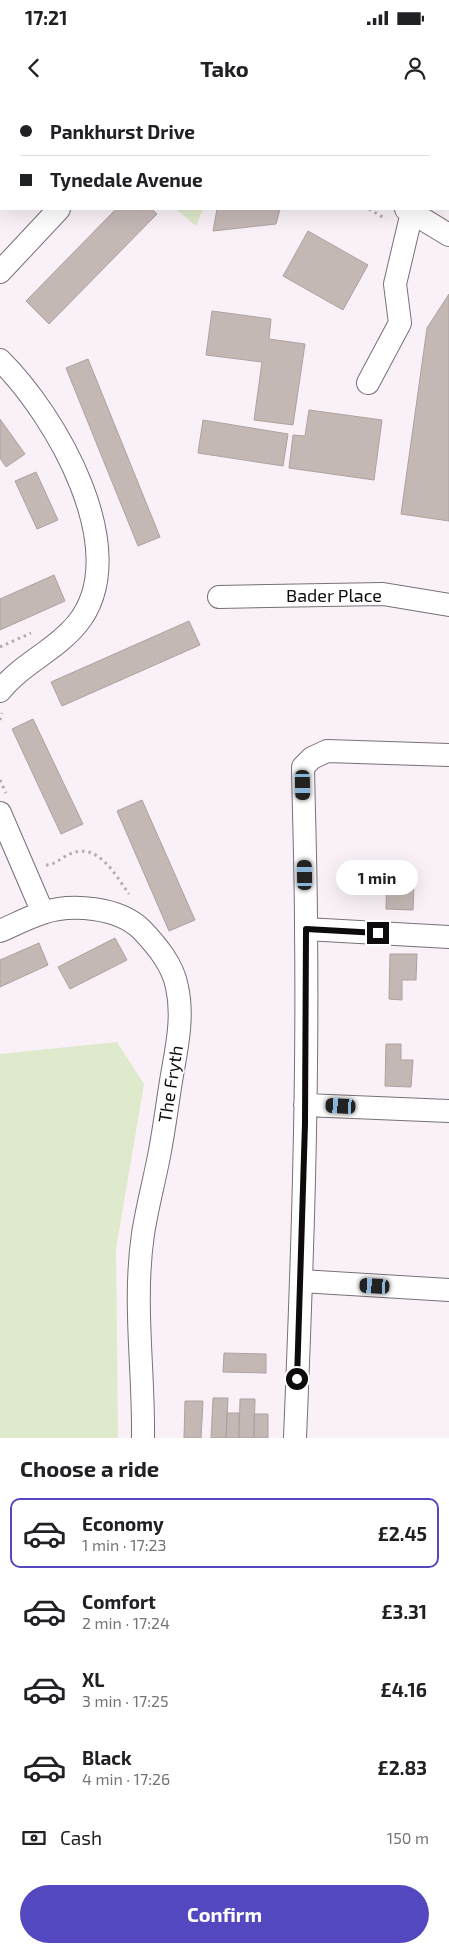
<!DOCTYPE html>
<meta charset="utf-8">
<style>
body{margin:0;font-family:"Exo 2",sans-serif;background:#f2f2f2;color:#202124;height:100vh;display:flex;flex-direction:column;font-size:19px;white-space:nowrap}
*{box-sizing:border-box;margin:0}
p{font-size:16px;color:#757577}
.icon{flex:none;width:28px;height:28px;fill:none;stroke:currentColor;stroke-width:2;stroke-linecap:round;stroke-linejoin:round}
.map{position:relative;height:1338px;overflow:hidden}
.side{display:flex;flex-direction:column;background:#fff;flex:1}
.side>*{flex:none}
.guide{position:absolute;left:0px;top:0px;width:450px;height:110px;box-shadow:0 5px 20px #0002;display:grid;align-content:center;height:110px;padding:0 20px;background:#fff}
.end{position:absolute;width:22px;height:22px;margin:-11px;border:6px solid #0e0b0d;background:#fff;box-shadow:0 0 0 2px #fff}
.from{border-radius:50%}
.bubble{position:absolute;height:35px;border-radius:18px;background:#fff;box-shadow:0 5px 20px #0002;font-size:16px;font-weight:700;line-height:35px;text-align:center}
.car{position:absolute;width:15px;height:30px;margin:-15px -8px;border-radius:6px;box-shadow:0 0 4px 1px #0007;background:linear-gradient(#222 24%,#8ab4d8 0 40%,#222 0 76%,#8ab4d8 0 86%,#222 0)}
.guide b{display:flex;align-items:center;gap:18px;height:48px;font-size:19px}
.guide b+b{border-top:1px solid #e0e0e0}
.guide i{width:12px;height:12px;background:#202124}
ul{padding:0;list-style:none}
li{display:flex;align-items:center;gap:15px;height:70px;margin:0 10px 8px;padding:0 10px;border:2px solid transparent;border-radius:10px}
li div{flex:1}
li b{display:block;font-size:19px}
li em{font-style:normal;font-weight:700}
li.selected{border-color:#5348c0}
li>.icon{width:45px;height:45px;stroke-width:1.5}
h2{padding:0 20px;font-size:22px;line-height:60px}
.pay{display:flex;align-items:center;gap:12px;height:55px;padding:0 20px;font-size:19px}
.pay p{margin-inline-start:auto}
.cta{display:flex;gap:10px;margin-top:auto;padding:10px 20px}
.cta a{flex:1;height:58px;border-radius:30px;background:#5348c0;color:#fff;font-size:20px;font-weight:700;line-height:58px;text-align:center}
.status{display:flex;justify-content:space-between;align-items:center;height:35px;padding:0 25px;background:#fff;direction:ltr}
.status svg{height:14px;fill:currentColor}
header{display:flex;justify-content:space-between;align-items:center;height:65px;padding:0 20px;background:#fff;font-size:22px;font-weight:700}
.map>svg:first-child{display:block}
.green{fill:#deeacb}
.building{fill:#c4b8b5;stroke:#ada29f}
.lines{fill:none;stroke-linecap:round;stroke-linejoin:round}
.minor-casing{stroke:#787077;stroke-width:24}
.path{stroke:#b2abb1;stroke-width:3;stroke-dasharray:2.5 4;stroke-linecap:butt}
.minor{stroke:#fff;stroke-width:22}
.route{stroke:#0e0b0d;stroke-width:6}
.labels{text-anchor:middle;stroke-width:4;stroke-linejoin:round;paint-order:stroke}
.street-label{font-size:18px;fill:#0e0b0d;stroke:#fff}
</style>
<div class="status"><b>17:21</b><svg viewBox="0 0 49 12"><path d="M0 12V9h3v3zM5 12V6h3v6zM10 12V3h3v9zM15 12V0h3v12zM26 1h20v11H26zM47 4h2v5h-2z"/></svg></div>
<header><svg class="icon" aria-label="back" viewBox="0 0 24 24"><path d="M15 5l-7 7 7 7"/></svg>Tako<svg class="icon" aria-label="person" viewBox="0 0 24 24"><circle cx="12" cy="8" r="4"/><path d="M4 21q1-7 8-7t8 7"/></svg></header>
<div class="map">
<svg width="449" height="1338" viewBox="0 0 449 1338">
<rect width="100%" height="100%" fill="#f9f0f8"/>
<path class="green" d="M176 109H203L196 126Z
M117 942 144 984 116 1149 118 1338H0V954Z"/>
<path class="building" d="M116 109H152L157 114 49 224 26 201Z
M217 109H280L276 124 213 131Z
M308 131 368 165 343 210 283 176Z
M449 194V421L401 414 427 228Z
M212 211 271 219 269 239 305 244 293 325 254 320 262 262 206 255Z
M88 259 160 437 138 446 66 268Z
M309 310 382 320 374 380 289 368 293 335 305 336Z
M0 319 25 354 6 367 0 358Z
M203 320 288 334 283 366 198 353Z
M36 372 58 420 37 429 15 381Z
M54 475 65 501 0 530V499Z
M189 521 200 545 62 606 51 582Z
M33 619 83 724 61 734 12 629Z
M142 700 195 820 169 831 117 711Z
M387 767 401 768 400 783H414L413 810 386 809Z
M115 838 127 860 70 889 58 867Z
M39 843 48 865 0 887V860Z
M390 854H417L416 880H402V900L389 899Z
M386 944H401V960H413L411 987 385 986Z
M224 1253 266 1254V1273L223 1272Z
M213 1298H228L226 1338H211Z
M240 1299H255L254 1338H239Z
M185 1301H203L201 1338H184Z
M227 1313H239V1338H226Z
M254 1314H268V1338H254Z"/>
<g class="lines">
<defs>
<path id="minor" d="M230 0 232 1
M249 1 250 0
M406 109 449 135
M0 172 59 109
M0 260C55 314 136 452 77 524 55 551 21 564 0 591
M368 283 400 223 395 184 412 112
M219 497 383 494 449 505
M0 713 43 813
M306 829 449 837
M0 831C14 825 27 818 42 813 71 803 119 807 142 830 157 846 173 865 177 887 184 918 176 951 171 981 167 1006 164 1031 159 1056 154 1082 147 1108 143 1134 133 1202 144 1270 143 1338
M305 1005 449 1011
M301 1181 449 1190
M295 1338C302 1168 308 999 306 829 306 775 304 721 303 667L312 658 327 651 449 655"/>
</defs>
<use href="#minor" class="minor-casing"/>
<path class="path" d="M197 0 199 1
M169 1 170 0
M0 24H1
M369 109 386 119
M0 547 31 533
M0 620 2 613
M0 680 6 693
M46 765C55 765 62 757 70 754 98 741 116 776 129 794"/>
<use href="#minor" class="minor"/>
</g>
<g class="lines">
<path class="route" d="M297 1279 305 1024 306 829 378 833"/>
</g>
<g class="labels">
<g class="street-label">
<text x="334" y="502">Bader Place</text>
<text transform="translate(171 984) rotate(-81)" y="6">The Fryth</text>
</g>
</g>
</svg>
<i class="end from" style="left:297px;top:1279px"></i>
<i class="end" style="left:378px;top:833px"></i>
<div class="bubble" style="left:336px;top:760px;width:82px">1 min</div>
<i class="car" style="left:303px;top:685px;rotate:179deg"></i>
<i class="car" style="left:305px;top:775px;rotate:359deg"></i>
<i class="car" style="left:341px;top:1006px;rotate:273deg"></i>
<i class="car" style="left:375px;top:1186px;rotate:273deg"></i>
<div class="guide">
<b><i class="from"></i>Pankhurst Drive</b>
<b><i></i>Tynedale Avenue</b>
</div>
</div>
<section class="side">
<h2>Choose a ride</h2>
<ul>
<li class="selected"><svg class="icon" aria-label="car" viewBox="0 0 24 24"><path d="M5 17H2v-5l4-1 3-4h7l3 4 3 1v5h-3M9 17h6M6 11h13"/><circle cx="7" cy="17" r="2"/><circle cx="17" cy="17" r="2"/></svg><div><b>Economy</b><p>1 min · 17:23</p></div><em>£2.45</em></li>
<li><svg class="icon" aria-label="car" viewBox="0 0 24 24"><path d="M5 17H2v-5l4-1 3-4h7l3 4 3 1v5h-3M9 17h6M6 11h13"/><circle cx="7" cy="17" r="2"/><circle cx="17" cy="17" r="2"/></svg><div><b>Comfort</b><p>2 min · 17:24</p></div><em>£3.31</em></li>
<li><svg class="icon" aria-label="car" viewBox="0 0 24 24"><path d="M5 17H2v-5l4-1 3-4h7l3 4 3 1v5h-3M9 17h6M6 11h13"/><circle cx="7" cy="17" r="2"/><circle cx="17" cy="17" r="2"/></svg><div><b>XL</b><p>3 min · 17:25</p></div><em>£4.16</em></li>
<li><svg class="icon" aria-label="car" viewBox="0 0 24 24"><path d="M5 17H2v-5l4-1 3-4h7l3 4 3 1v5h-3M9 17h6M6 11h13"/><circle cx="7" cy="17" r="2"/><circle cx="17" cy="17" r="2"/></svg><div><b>Black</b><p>4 min · 17:26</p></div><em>£2.83</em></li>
</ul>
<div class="pay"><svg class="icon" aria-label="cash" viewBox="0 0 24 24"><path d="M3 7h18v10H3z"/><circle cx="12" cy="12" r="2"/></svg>Cash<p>150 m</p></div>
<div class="cta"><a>Confirm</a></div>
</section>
